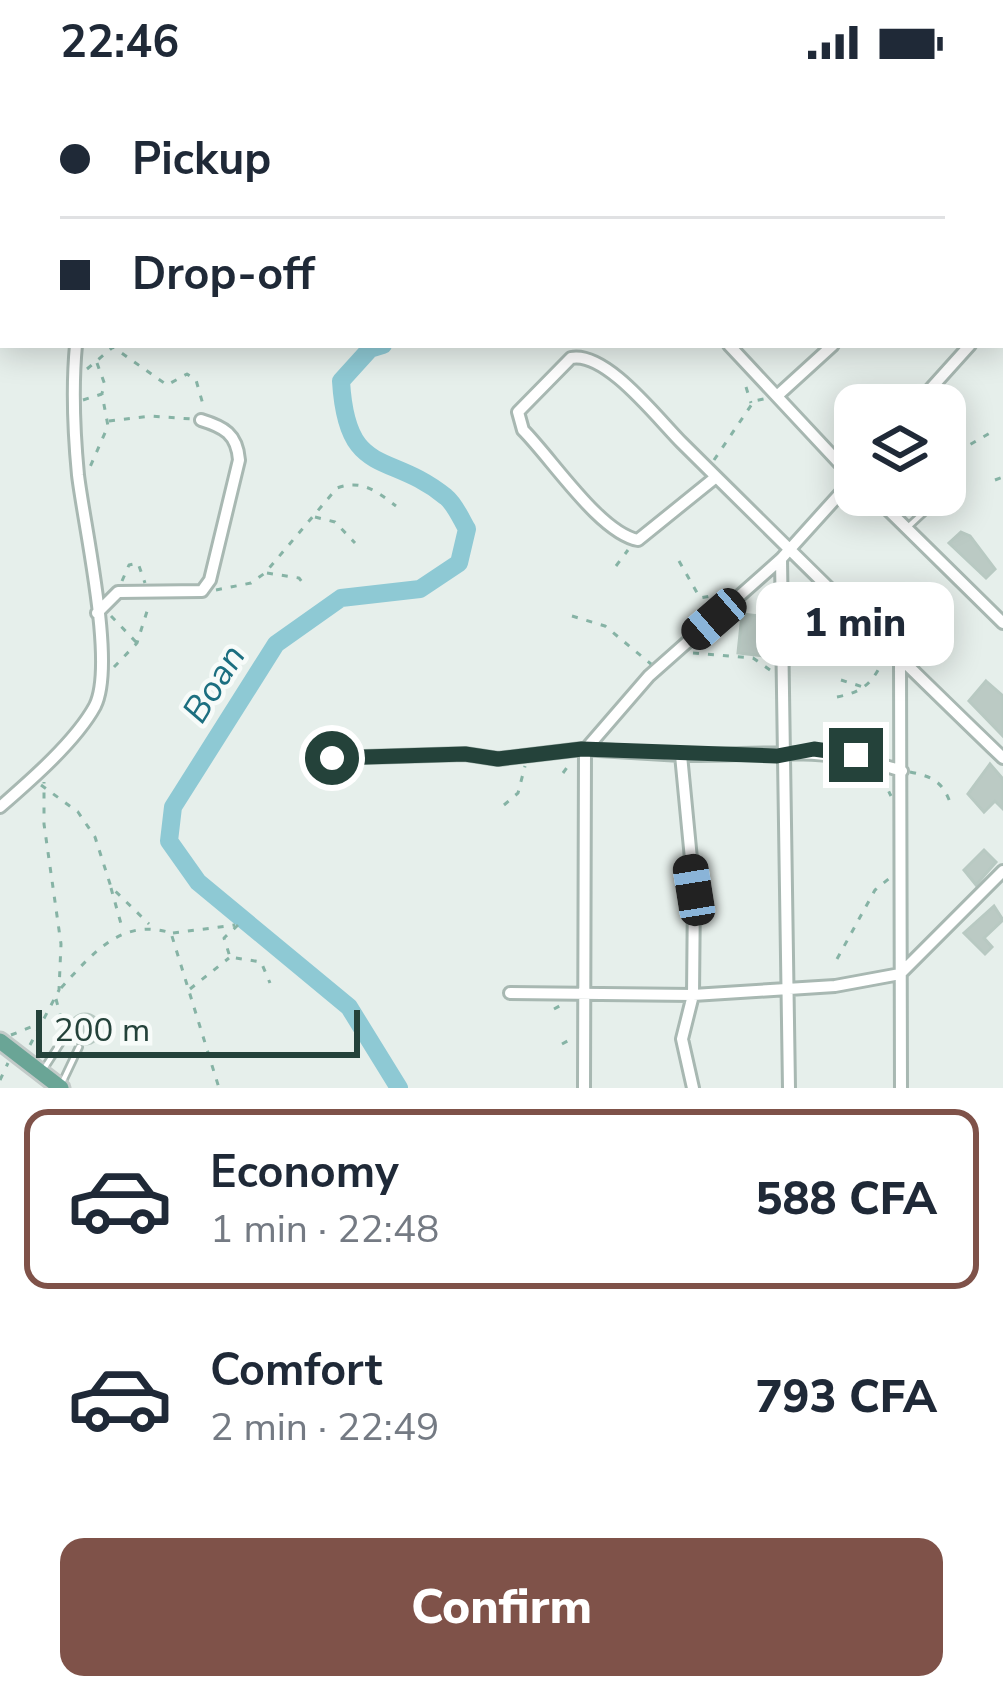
<!DOCTYPE html>
<meta charset="utf-8">
<style>
body{margin:0;font-family:"Nunito Sans",sans-serif;background:#f2f2f3;color:#1f2937;height:100vh;display:flex;flex-direction:column;font-size:45px;white-space:nowrap}
*{box-sizing:border-box;margin:0}
p{font-size:39px;color:#747a83}
.icon{flex:none;width:66px;height:66px;fill:none;stroke:currentColor;stroke-width:2;stroke-linecap:round;stroke-linejoin:round}
.map{position:relative;height:1004px;overflow:hidden}
.side{display:flex;flex-direction:column;background:#fff;flex:1}
.side>*{flex:none}
.hud{position:absolute;left:0px;top:0px;width:1005px;height:264px;box-shadow:0 6px 30px #0003;display:grid;align-content:center;height:264px;padding:0 60px;background:#fff}
.controls{position:absolute;left:834px;top:300px;display:grid;gap:24px}
.controls a{display:grid;place-items:center;width:132px;height:132px;border-radius:24px;background:#fff;box-shadow:0 6px 30px #0003;font-size:60px}
.scale{position:absolute;left:36px;bottom:30px;width:324px;box-sizing:border-box;padding-left:12px;border:6px solid #24423a;border-top:0;font-size:33px;line-height:42px;white-space:nowrap;color:#24423a;-webkit-text-stroke:9px #f7fbf9;paint-order:stroke}
.end{position:absolute;width:54px;height:54px;margin:-27px;border:15px solid #24423a;background:#fff;box-shadow:0 0 0 6px #fff}
.from{border-radius:50%}
.bubble{position:absolute;height:84px;border-radius:24px;background:#fff;box-shadow:0 6px 30px #0003;font-size:39px;font-weight:800;line-height:84px;text-align:center}
.car{position:absolute;width:36px;height:72px;margin:-36px -18px;border-radius:15px;box-shadow:0 0 9px 3px #0007;background:linear-gradient(#222 24%,#8ab4d8 0 40%,#222 0 76%,#8ab4d8 0 86%,#222 0)}
.hud b{display:flex;align-items:center;gap:42px;height:114px;font-size:45px}
.hud b+b{border-top:3px solid #e0e1e3}
.hud i{width:30px;height:30px;background:#1f2937}
ul{padding:21px 0 0;list-style:none}
li{display:flex;align-items:center;gap:36px;height:180px;margin:0 24px 18px;padding:0 36px;border:6px solid transparent;border-radius:24px}
li div{flex:1}
li b{display:block;font-size:45px}
li em{font-style:normal;font-weight:800}
li.active{border-color:#7f5249}
li>.icon{width:108px;height:108px;stroke-width:1.5}
.cta{display:flex;gap:24px;margin-top:auto;padding:24px 60px}
.cta a{flex:1;height:138px;border-radius:24px;background:#7f5249;color:#fff;font-size:48px;font-weight:800;line-height:138px;text-align:center}
.status{display:flex;justify-content:space-between;align-items:center;height:84px;padding:0 60px;background:#fff;direction:ltr}
.status svg{height:33px;fill:currentColor}
.map>svg:first-child{display:block}
.lines{fill:none;stroke-linecap:round;stroke-linejoin:round}
.stream{stroke:#8ec9d4;stroke-width:3}
.river{stroke:#8ec9d4;stroke-width:18}
.building{fill:#bbcac4;stroke:#b8c9c2;stroke-width:3}
.service-casing{stroke:#a8b8b2;stroke-width:10}
.minor-casing{stroke:#a8b8b2;stroke-width:16}
.primary-casing{stroke:#c2cac8;stroke-width:21}
.path{stroke:#86b3a5;stroke-width:3;stroke-dasharray:6 9;stroke-linecap:butt}
.service{stroke:#fff;stroke-width:4.5}
.minor{stroke:#fff;stroke-width:10}
.primary{stroke:#6aa596;stroke-width:15}
.route{stroke:#24423a;stroke-width:15}
.labels{text-anchor:middle;stroke-width:9;stroke-linejoin:round;paint-order:stroke}
.water-label{font-size:36px;font-style:italic;fill:#1c6f80;stroke:#f7fbf9}
</style>
<div class="status"><b>22:46</b><svg viewBox="0 0 49 12"><path d="M0 12V9h3v3zM5 12V6h3v6zM10 12V3h3v9zM15 12V0h3v12zM26 1h20v11H26zM47 4h2v5h-2z"/></svg></div>
<div class="map">
<svg width="1003" height="1004" viewBox="0 0 1003 1004">
<rect width="100%" height="100%" fill="#e6efeb"/>
<g class="lines">
<path class="stream" d="M989 0 991 3
M1002 17 1003 18"/>
<path class="river" d="M579 3V0
M383 261 370 265 341 297C347 396 389 366 446 413 455 420 461 435 467 445L459 479 420 505 341 514 276 560 173 723 169 757 198 798 349 923 399 1004"/>
</g>
<path class="building" d="M961 448 970 452 995 485 986 494 949 459Z
M742 530 769 533 765 572 738 569Z
M986 597 1003 612V652L969 617Z
M990 680 1003 695V725L995 717 984 728 968 710Z
M984 766 996 778 976 801 964 786Z
M994 822 1003 836 984 854 992 863 985 870 964 849Z
M70 945a15 15 0 1 1 30 0a15 15 0 1 1-30 0Z"/>
<g class="lines">
<defs>
<path id="service" d="M909 442 936 417
M45 983 65 952
M61 1001 79 963"/>
<path id="minor" d="M167 3V0
M897 3V0
M0 40 3 41
M0 222 3 223
M729 261 855 396
M777 312 833 261
M916 321 970 261
M716 393 638 456C600 449 552 375 523 346L518 328 571 274C606 267 657 334 682 359 789 465 895 570 1003 674
M873 411 1003 539
M781 475 789 1004
M97 529 118 508 202 507 210 496 239 376C237 350 224 343 201 336
M900 575 901 1004
M331 674 465 670 498 675 582 665 681 671
M0 723C30 697 76 657 95 622 116 580 84 442 78 391 74 349 72 303 76 261
M510 909 693 911 835 902 900 890 1003 787
M584 1004 585 666 649 592 781 475 855 393
M693 1004 682 955 693 911 694 806 681 671C764 672 822 660 902 687"/>
<path id="primary" d="M0 957 61 1004"/>
</defs>
<use href="#service" class="service-casing"/>
<use href="#minor" class="minor-casing"/>
<use href="#primary" class="primary-casing"/>
<path class="path" d="M1002 231 1003 230
M1002 239H1003
M97 279 105 301 102 309
M87 285 113 263 167 301 187 290 196 296 204 324
M746 303 751 319
M83 316 102 310 108 342 90 383
M109 337 151 332 192 335
M945 358 959 367 995 346
M714 376 754 317 764 315
M995 396 1003 393
M315 433 335 438 355 459
M679 477 700 514 726 509
M616 482 628 466
M267 489 299 494 306 503
M122 497 129 481 138 479 145 499
M216 506 251 499 265 489 337 404C362 395 376 407 396 422
M111 532 137 559
M572 532 605 542 651 580
M693 569 753 574 770 586
M114 583 137 559 149 521
M841 596 863 603
M837 613C867 607 873 597 886 571
M910 688C935 693 944 699 952 724
M563 689 571 678
M882 694 891 712
M41 701 78 728 95 753 111 803 149 840
M504 721 518 709 525 682
M111 804 123 847
M238 841 224 854 230 873 261 878 270 899
M173 849 235 841
M837 875 875 806 891 793
M61 904C92 870 122 833 171 849L219 1004
M190 905 229 874
M56 915 64 945
M554 925 563 920
M11 951 41 939
M562 960 575 953
M30 961 59 906 61 860 44 740V698
M0 996 8 979"/>
<use href="#service" class="service"/>
<use href="#minor" class="minor"/>
<use href="#primary" class="primary"/>
</g>
<g class="lines">
<path class="route" d="M332 674 465 670 498 675 582 665 777 672 814 665 856 671"/>
</g>
<g class="labels">
<g class="water-label">
<text transform="translate(213 599) rotate(-58)" y="13">Boan</text>
</g>
</g>
</svg>
<div class="controls">
<a><svg class="icon" aria-label="layers" viewBox="0 0 24 24"><path d="M12 4l9 5-9 5-9-5zM3 14l9 5 9-5"/></svg></a>
</div>
<div class="scale">200 m</div>
<i class="end from" style="left:332px;top:674px"></i>
<i class="end" style="left:856px;top:671px"></i>
<div class="bubble" style="left:756px;top:498px;width:198px">1 min</div>
<i class="car" style="left:714px;top:535px;rotate:229deg"></i>
<i class="car" style="left:694px;top:806px;rotate:351deg"></i>
<div class="hud">
<b><i class="from"></i>Pickup</b>
<b><i></i>Drop-off</b>
</div>
</div>
<section class="side">
<ul>
<li class="active"><svg class="icon" aria-label="car" viewBox="0 0 24 24"><path d="M5 17H2v-5l4-1 3-4h7l3 4 3 1v5h-3M9 17h6M6 11h13"/><circle cx="7" cy="17" r="2"/><circle cx="17" cy="17" r="2"/></svg><div><b>Economy</b><p>1 min · 22:48</p></div><em>588 CFA</em></li>
<li><svg class="icon" aria-label="car" viewBox="0 0 24 24"><path d="M5 17H2v-5l4-1 3-4h7l3 4 3 1v5h-3M9 17h6M6 11h13"/><circle cx="7" cy="17" r="2"/><circle cx="17" cy="17" r="2"/></svg><div><b>Comfort</b><p>2 min · 22:49</p></div><em>793 CFA</em></li>
</ul>
<div class="cta"><a>Confirm</a></div>
</section>
